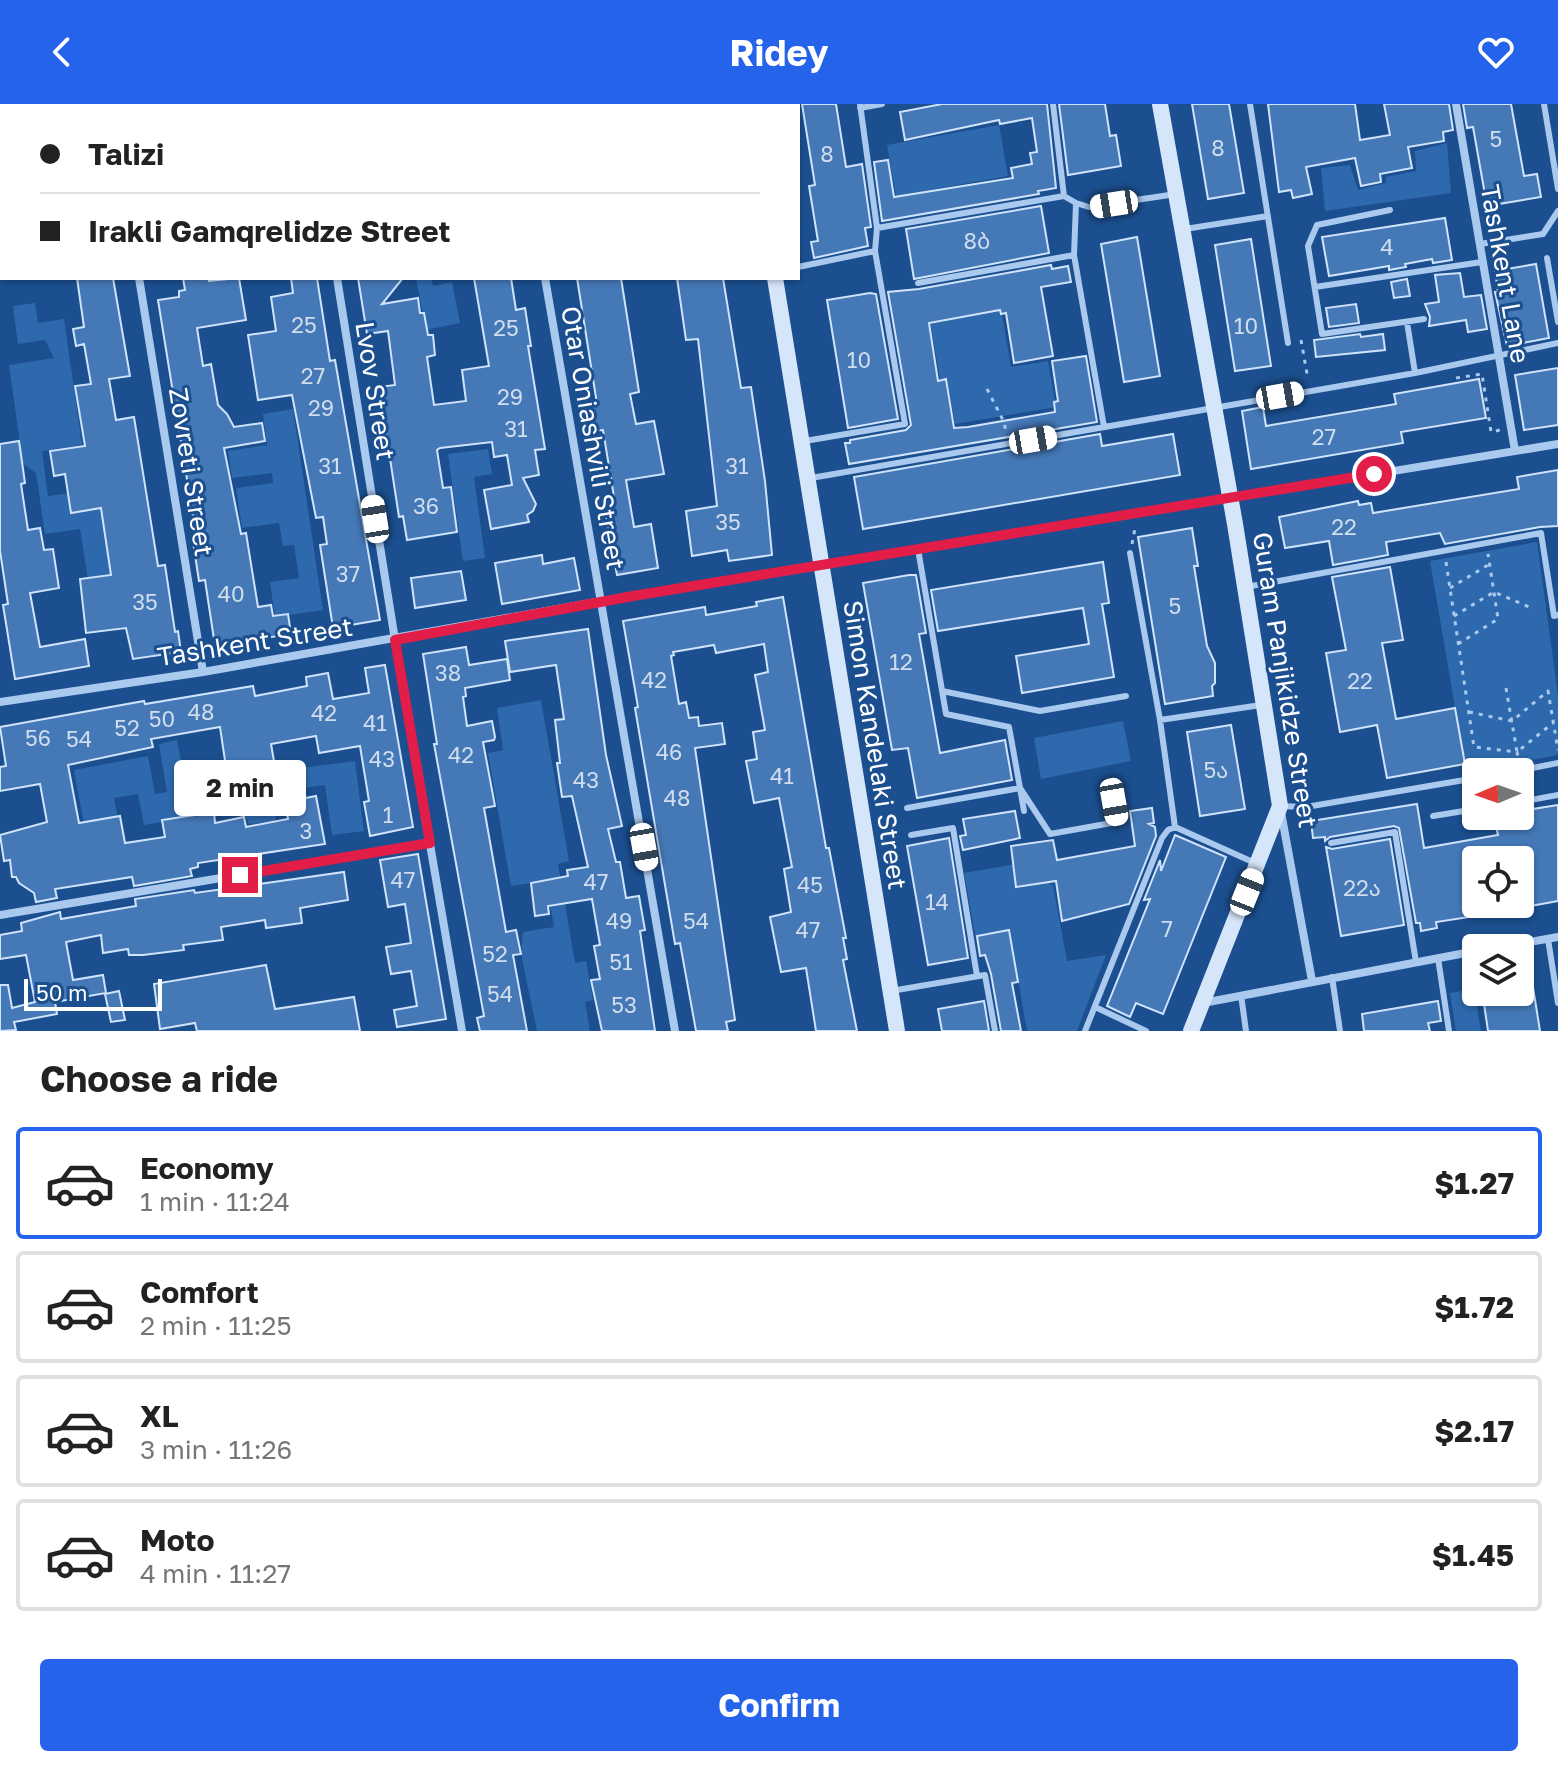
<!DOCTYPE html>
<meta charset="utf-8">
<style>
body{margin:0;font-family:"Golos Text","Noto Sans Georgian",sans-serif;background:#f6f6f6;color:#222;height:100vh;display:flex;flex-direction:column;font-size:30px;white-space:nowrap}
*{box-sizing:border-box;margin:0}
p{font-size:26px;color:#767676}
.icon{flex:none;width:44px;height:44px;fill:none;stroke:currentColor;stroke-width:2;stroke-linecap:round;stroke-linejoin:round}
.map{position:relative;height:927px;overflow:hidden}
.details{display:flex;flex-direction:column;background:#fff;flex:1}
.details>*{flex:none}
.banner{position:absolute;left:0px;top:0px;width:800px;height:176px;box-shadow:0 2px 6px #0004;display:grid;align-content:center;height:176px;padding:0 40px;background:#fff}
.needle{width:52px;rotate:268deg}
.controls{position:absolute;left:1462px;top:654px;display:grid;gap:16px}
.controls a{display:grid;place-items:center;width:72px;height:72px;border-radius:8px;background:#fff;box-shadow:0 2px 6px #0004;font-size:40px}
.scale{position:absolute;left:24px;bottom:20px;width:138px;box-sizing:border-box;padding-left:8px;border:4px solid #fff;border-top:0;font-size:22px;line-height:28px;white-space:nowrap;color:#fff;-webkit-text-stroke:6px #1b4f8f;paint-order:stroke}
.end{position:absolute;width:36px;height:36px;margin:-18px;border:10px solid #e11d48;background:#fff;box-shadow:0 0 0 4px #fff}
.from{border-radius:50%}
.bubble{position:absolute;height:56px;border-radius:8px;background:#fff;box-shadow:0 2px 6px #0004;font-size:26px;font-weight:700;line-height:56px;text-align:center}
.car{position:absolute;width:24px;height:48px;margin:-24px -12px;border-radius:10px;box-shadow:0 0 6px 2px #0007;background:linear-gradient(#fff 24%,#345 0 40%,#fff 0 76%,#345 0 86%,#fff 0)}
.banner b{display:flex;align-items:center;gap:28px;height:76px;font-size:30px}
.banner b+b{border-top:2px solid #e0e0e0}
.banner i{width:20px;height:20px;background:#222}
ul{padding:0;list-style:none}
li{display:flex;align-items:center;gap:24px;height:112px;margin:0 16px 12px;padding:0 24px;border:4px solid #e0e0e0;border-radius:8px}
li div{flex:1}
li b{display:block;font-size:30px}
li em{font-style:normal;font-weight:700}
li.active{border-color:#2563eb}
li>.icon{width:72px;height:72px;stroke-width:1.5}
h2{padding:0 40px;font-size:36px;line-height:96px}
.action{display:flex;gap:16px;margin-top:auto;padding:16px 40px}
.action a{flex:1;height:92px;border-radius:8px;background:#2563eb;color:#fff;font-size:32px;font-weight:700;line-height:92px;text-align:center}
header{display:flex;justify-content:space-between;align-items:center;height:104px;padding:0 40px;background:#2563eb;color:#fff;font-size:36px;font-weight:700}
.map>svg:first-child{display:block}
.green{fill:#2e69ad}
.building{fill:#4478b7;stroke:#cfe3fa;stroke-width:2}
.lines{fill:none;stroke-linecap:round;stroke-linejoin:round}
.path{stroke:#a9c9ee;stroke-width:3;stroke-dasharray:4 6;stroke-linecap:butt}
.service{stroke:#a9c9ee;stroke-width:6}
.minor{stroke:#a9c9ee;stroke-width:8}
.secondary{stroke:#d6e6fa;stroke-width:16}
.route{stroke:#e11d48;stroke-width:10}
.labels{text-anchor:middle;stroke-width:6;stroke-linejoin:round;paint-order:stroke}
.number-label{font-size:22px;fill:#d0dded}
.street-label{font-size:26px;fill:#fff;stroke:#1b4f8f}
</style>
<header><svg class="icon" aria-label="back" viewBox="0 0 24 24"><path d="M15 5l-7 7 7 7"/></svg>Ridey<svg class="icon" aria-label="heart" viewBox="0 0 24 24"><path d="M12 20l-8-8c-3-5 5-10 8-4 3-6 11-1 8 4z"/></svg></header>
<div class="map">
<svg width="1558" height="927" viewBox="0 0 1558 927">
<rect width="100%" height="100%" fill="#1b4f8f"/>
<path class="green" d="M999 21 1008 72 896 92 887 41Z
M1447 39 1451 89 1325 107 1321 64 1350 61 1358 86 1386 79V73L1416 67 1415 47Z
M416 174H431L433 182 452 178 460 219 426 226Z
M35 199 38 219 64 215 82 341 42 347 48 392 87 387 100 399 117 511 94 514 80 425 45 430 36 369 23 360 9 261 54 254 45 236 18 240 13 202Z
M1001 205 1011 263 1048 257 1056 303 955 320 947 275H940L930 217Z
M293 305 323 506 275 513 270 478 299 474 294 441 283 442 279 419 242 424 236 384 273 379 272 369 232 374 228 347 267 341 263 310Z
M488 345 492 370 474 373 485 454 463 457 448 350Z
M1537 438 1558 591V651L1466 668 1430 457Z
M541 596 569 757 558 760 575 859 586 857 593 896 585 898 590 927H537L521 850 523 828 554 823 546 777 511 782 488 649 503 646 497 604Z
M1123 617 1131 657 1041 675 1034 634Z
M177 636 191 713 144 721 138 690 114 694 119 720 85 726 74 666 148 652 155 690 167 688 159 640Z
M355 657 364 727 332 731 325 681 273 688 276 717 249 720 243 707 222 710 217 675Z
M1045 755 1049 780 1053 781 1067 857 1106 851 1077 927H1027L1013 846 979 851 964 769Z
M1474 885 1481 927H1456L1450 889Z"/>
<path class="building" d="M802 0H836L846 63 862 60 871 123 865 124 868 142 814 154 811 138 818 137 809 82 815 81Z
M942 0H1047L1056 84 1038 87 1039 90 882 117 874 58 888 56 894 93 1013 74 1011 64 1032 60 1030 49 1037 48 1032 14 1000 20 999 16 905 36 900 8Z
M1059 0H1105L1110 32 1116 31 1121 62 1068 71Z
M1192 0H1229L1244 89 1208 95Z
M1268 0H1355L1360 36 1390 31 1384 0H1449L1453 26 1443 28 1444 37 1408 43 1412 64 1380 70 1381 78 1361 82 1355 54 1306 63 1312 90 1293 94 1291 86 1279 88Z
M1463 0H1511L1524 72 1537 70 1541 93 1487 102 1473 23 1467 24Z
M1041 102 1049 149 914 175 906 125Z
M1445 114 1452 156 1433 159 1432 155 1405 160 1406 163 1389 166V162L1329 172 1322 133Z
M1137 133 1160 272 1124 278 1101 140Z
M1251 135 1271 262 1235 267 1215 141Z
M1536 160 1549 234 1507 242 1495 188H1498L1495 167Z
M1051 161 1052 165 1068 162 1071 178 1041 183 1053 252 1014 259 1006 209 1001 210 1000 206 929 219 938 277 946 275 954 324 968 323 1055 308 1054 298 1058 297 1052 257 1086 252 1097 318 849 360 845 339H850V336L906 326 911 321 888 188 919 185Z
M1460 169 1464 193 1481 191 1487 225 1468 228 1466 216 1429 222 1430 213 1425 200 1439 198 1435 171Z
M77 174H113L130 272 109 275 116 316 134 313 158 462 165 461 175 528 178 527 181 548 133 555 126 524 86 529 80 475 111 471 101 404 71 409 65 370 54 372 50 347 85 342 75 282 91 280 84 240 76 242 73 225 84 223Z
M183 174H208L209 177 239 174 246 216 197 224 203 262 211 260 218 301 227 310 234 323 262 319 265 337 224 344 241 430 246 429 258 503 271 501 273 512 288 510 291 530 215 542 205 476 199 477 193 438 197 437 158 196 179 193V187L185 186Z
M291 174H317L330 257 335 256 380 516 333 524 320 441 327 440 323 413 316 414 292 291 258 296 248 231 276 227 271 193 293 189Z
M358 174H403L382 200 418 194 420 209H424L428 231H433L435 251 427 253 434 301 466 297 462 266 489 262 474 174H511L516 206 525 204 531 242H528L545 345 535 346 539 371 523 374 536 400 533 407 527 411 529 418 491 425 484 386 512 381 507 351 494 353 492 338 440 344 437 346 443 384 451 383 457 428 407 436 403 412 399 413 379 283 395 281 388 227 367 230Z
M577 174H621L639 288 630 290 636 320 654 317 664 370 626 376 634 423 651 420 658 464 617 471 603 394 614 393 603 326 593 327 588 302 597 300Z
M677 174H723L741 284 751 283 765 377 772 451 729 457 727 446 692 452 686 407 717 402 698 235 686 236Z
M1407 175 1410 192 1394 194 1391 178Z
M870 189 876 190 898 315 848 324 827 196Z
M1356 200 1359 219 1329 223 1326 204Z
M1360 230 1361 233 1383 230 1385 246 1316 253 1314 236Z
M1558 264V321L1524 326 1515 271Z
M1479 275 1486 314 1401 328 1403 339 1251 365 1242 307 1263 303 1266 322 1396 300 1394 290Z
M1100 330 1102 342 1173 330 1180 371 863 425 854 373Z
M19 337 25 379 21 380 28 426 40 424 44 446 53 445 59 484 30 489 40 543 85 535 89 562 15 575 3 501 8 500 0 447V340Z
M1558 366V422L1540 423 1445 440 1440 429 1386 438 1388 451 1333 461 1329 437 1285 444 1279 413 1358 397 1359 401 1371 399 1373 409 1519 385 1517 373Z
M1192 424 1198 462H1194L1207 542 1215 559V579L1212 582 1213 592 1165 600 1138 433Z
M542 451 543 460 574 454 580 486 502 500 495 459Z
M1103 458 1109 499 1102 500 1114 573 1022 589 1016 552 1089 540 1083 504 938 527 931 486Z
M1390 463 1403 536 1382 539 1396 615 1455 604 1465 660 1387 674 1377 621 1340 628 1326 549 1346 546 1332 473Z
M461 467 466 496 415 504 411 474Z
M909 471H916L926 529 919 530 940 649 1005 636 1012 676 917 694 908 644 892 646 863 479Z
M783 493 826 744H829L846 834H843L847 855 843 856 857 927H816L806 864 781 868 770 813 791 808 784 765 792 763 779 694 754 699 746 657 757 655 753 628 765 626 755 571 768 568 764 540 716 549 714 541 673 548 674 551 671 552 679 600 686 598 689 614 698 613 699 622 722 619 725 640 695 644 735 916 726 918 728 927H696L680 839 675 840 635 604 638 603 623 517 705 503 706 511 757 502 756 498Z
M588 525 606 651 622 722 608 725 616 758H620L626 794 639 792 645 826 640 827 655 927H602L591 876 600 875 594 842 600 841 592 795 548 802 549 810 535 812 531 779 568 772 567 766 588 763 572 692 562 693 557 659H560L555 616 564 615 556 561 510 568 505 537Z
M466 543 469 561 507 555 510 576 465 584 466 592 463 593 467 622 492 617 495 633 494 636 483 638 495 702 484 704 506 828 516 826 521 850 513 851 527 927H480L477 914 484 912 434 640H437L423 550Z
M385 561 413 723 370 732 364 698 369 697 360 642 319 649 316 632 271 640 275 663 227 670 220 623 151 635 153 643 68 661 79 719 120 712 125 739 165 733 162 716 214 708 215 719 244 713 246 723 288 715 285 698 316 692 325 740 198 759V763L190 765 192 772 134 782 132 773 55 785 57 794 36 798 34 789 19 779 16 773H12L10 756 4 757 0 731 47 718 40 680 0 687V663L6 662 0 623 144 597 145 600 253 582 255 592 307 582 306 573 328 569 333 595 369 589 365 564Z
M1231 621 1245 705 1200 712 1187 628Z
M1417 700 1424 744 1498 731 1494 712H1520V707L1558 701V797L1520 804V756H1476V812L1436 818 1437 824 1421 827 1420 819H1416L1399 724 1394 722 1330 733 1325 737V733L1313 734 1311 717Z
M1152 704 1154 719 1149 720 1155 723 1156 732 1129 800 1062 817 1056 777 1016 783 1011 742 1053 736 1057 756 1135 742 1130 707Z
M1015 707 1020 734 963 746 960 732 966 731 963 715Z
M1175 731 1226 753 1163 910 1136 899 1130 913 1107 902 1150 795 1144 796 1160 756 1161 767Z
M949 734 968 854 928 861 907 742Z
M1390 735 1404 821 1341 832 1326 743 1332 745Z
M418 750 446 915 397 923 394 906 417 902 411 867 391 870 386 843 411 839 405 800 388 803 380 756Z
M344 768 348 796 300 804 302 819 266 824 265 816 221 823 223 836 183 841 184 846 143 851H129L128 845 103 849 101 831 66 838 73 876 103 871 106 889 55 898 57 910 14 918 16 926 0 927V881H8L12 904 35 898 26 851 0 855V831L22 827 21 819 60 808 61 815 136 802 135 795 194 786 195 789Z
M1009 826 1018 878 1012 879 1021 927H1001L991 870 985 851 980 852 977 832Z
M266 861 275 905 354 893 360 927H197L195 919 160 925 154 880Z
M1533 883 1540 927H1488L1483 893 1498 888H1520V885Z
M119 887 125 916 111 918 105 890Z
M984 897 989 927H942L938 905Z
M1438 897 1441 917 1428 919 1430 927H1364L1362 910Z"/>
<g class="lines">
<path class="path" d="M1301 236 1308 275
M1456 274 1482 270 1491 328 1500 326
M987 285 1004 318 1006 328
M1132 440 1135 424
M1446 458 1474 643 1517 648 1518 654
M1450 484 1488 461
M1454 512 1494 488 1534 505
M1458 540 1498 515 1488 450
M1506 584 1517 648 1553 619
M1469 608 1512 617 1548 587 1558 646"/>
<path class="service" d="M1053 0 1064 92 1076 99 1089 103 1176 90
M1250 0 1288 239
M1544 0 1558 85
M860 4 882 0
M1076 99 1074 151 1104 323
M1390 106 1317 121 1308 142 1322 230 1424 215
M877 124 1064 92
M1185 125 1268 112
M1480 140 1543 130 1558 107
M1547 154 1558 218
M798 163 875 147 877 124 860 0
M918 179 1074 151
M1315 183 1482 158
M1407 218 1415 269
M805 337 905 320 875 147
M811 374 1415 269 1558 239
M918 445 946 610 1009 623 1020 684 1050 730 1117 718 1111 678
M1130 449 1160 616 1261 601
M1246 483 1541 429 1554 512 1558 511
M942 587 1040 607 1126 592
M1160 616 1175 723
M1512 668 1558 659
M1520 698 1558 691
M1280 702 1306 703 1476 674
M907 704 1020 684 1024 707
M1433 712 1476 705
M911 731 953 724 977 872
M1331 739 1395 728 1416 858
M1548 835 1558 899
M1438 854 1449 927
M1332 873 1340 927
M891 887 985 871 995 927
M1241 891 1246 927
M1095 903 1146 927
M1085 927 1162 734 1168 726 1175 723 1255 759"/>
<path class="minor" d="M110 0V2
M309 0V2
M515 0V2
M1456 0 1515 347
M645 2 657 0
M0 112H2
M139 174 203 568
M337 174 395 536 462 927
M545 174 675 927
M0 598 203 568 602 497 1558 340
M1281 708 1312 877
M0 811 430 739
M1495 844 1558 833
M1203 899 1476 847"/>
<path class="secondary" d="M746 0 747 2
M1160 0 1235 420 1280 702 1191 927
M775 174 897 927"/>
</g>
<g class="lines">
<path class="route" d="M240 771 430 739 395 536 633 492 1374 370"/>
</g>
<g class="labels">
<g class="number-label">
<text x="1496" y="43">5</text>
<text x="1218" y="52">8</text>
<text x="827" y="58">8</text>
<text x="977" y="145">8ბ</text>
<text x="1387" y="151">4</text>
<text x="304" y="229">25</text>
<text x="1246" y="230">10</text>
<text x="506" y="232">25</text>
<text x="859" y="264">10</text>
<text x="313" y="280">27</text>
<text x="510" y="301">29</text>
<text x="321" y="312">29</text>
<text x="516" y="333">31</text>
<text x="1324" y="341">27</text>
<text x="330" y="370">31</text>
<text x="737" y="370">31</text>
<text x="426" y="410">36</text>
<text x="728" y="426">35</text>
<text x="1344" y="431">22</text>
<text x="348" y="478">37</text>
<text x="231" y="498">40</text>
<text x="145" y="506">35</text>
<text x="1175" y="510">5</text>
<text x="901" y="566">12</text>
<text x="448" y="577">38</text>
<text x="654" y="584">42</text>
<text x="1360" y="585">22</text>
<text x="201" y="616">48</text>
<text x="324" y="617">42</text>
<text x="162" y="623">50</text>
<text x="375" y="627">41</text>
<text x="127" y="632">52</text>
<text x="38" y="642">56</text>
<text x="79" y="643">54</text>
<text x="669" y="656">46</text>
<text x="461" y="659">42</text>
<text x="382" y="663">43</text>
<text x="1216" y="674">5ა</text>
<text x="782" y="680">41</text>
<text x="586" y="684">43</text>
<text x="677" y="702">48</text>
<text x="388" y="719">1</text>
<text x="306" y="735">3</text>
<text x="403" y="784">47</text>
<text x="596" y="786">47</text>
<text x="810" y="789">45</text>
<text x="1362" y="792">22ა</text>
<text x="937" y="806">14</text>
<text x="619" y="825">49</text>
<text x="696" y="825">54</text>
<text x="1167" y="833">7</text>
<text x="808" y="834">47</text>
<text x="495" y="858">52</text>
<text x="621" y="866">51</text>
<text x="500" y="898">54</text>
<text x="624" y="909">53</text>
</g>
<g class="street-label">
<text transform="translate(1505 170) rotate(80)" y="9">Tashkent Lane</text>
<text transform="translate(375 287) rotate(81)" y="9">Lvov Street</text>
<text transform="translate(593 334) rotate(80)" y="9">Otar Oniashvili Street</text>
<text transform="translate(191 368) rotate(81)" y="9">Zovreti Street</text>
<text transform="translate(255 538) rotate(-9)" y="9">Tashkent Street</text>
<text transform="translate(1285 576) rotate(81)" y="9">Guram Panjikidze Street</text>
<text transform="translate(875 641) rotate(81)" y="9">Simon Kandelaki Street</text>
</g>
</g>
</svg>
<div class="controls">
<a><svg class="needle" viewBox="-14 -14 28 28"><path d="M0-13l5 13h-10z" fill="#e53935"/><path d="M0 13l5-13h-10z" fill="#767676"/></svg></a>
<a><svg class="icon" aria-label="locate" viewBox="0 0 24 24"><circle cx="12" cy="12" r="6"/><path d="M12 2v4M12 18v4M2 12h4M18 12h4"/></svg></a>
<a><svg class="icon" aria-label="layers" viewBox="0 0 24 24"><path d="M12 4l9 5-9 5-9-5zM3 14l9 5 9-5"/></svg></a>
</div>
<div class="scale">50 m</div>
<i class="end from" style="left:1374px;top:370px"></i>
<i class="end" style="left:240px;top:771px"></i>
<div class="bubble" style="left:174px;top:656px;width:132px">2 min</div>
<i class="car" style="left:1114px;top:100px;rotate:261deg"></i>
<i class="car" style="left:1280px;top:292px;rotate:80deg"></i>
<i class="car" style="left:1033px;top:336px;rotate:80deg"></i>
<i class="car" style="left:375px;top:415px;rotate:351deg"></i>
<i class="car" style="left:1114px;top:698px;rotate:170deg"></i>
<i class="car" style="left:644px;top:743px;rotate:170deg"></i>
<i class="car" style="left:1247px;top:788px;rotate:22deg"></i>
<div class="banner">
<b><i class="from"></i>Talizi</b>
<b><i></i>Irakli Gamqrelidze Street</b>
</div>
</div>
<section class="details">
<h2>Choose a ride</h2>
<ul>
<li class="active"><svg class="icon" aria-label="car" viewBox="0 0 24 24"><path d="M5 17H2v-5l4-1 3-4h7l3 4 3 1v5h-3M9 17h6M6 11h13"/><circle cx="7" cy="17" r="2"/><circle cx="17" cy="17" r="2"/></svg><div><b>Economy</b><p>1 min · 11:24</p></div><em>$1.27</em></li>
<li><svg class="icon" aria-label="car" viewBox="0 0 24 24"><path d="M5 17H2v-5l4-1 3-4h7l3 4 3 1v5h-3M9 17h6M6 11h13"/><circle cx="7" cy="17" r="2"/><circle cx="17" cy="17" r="2"/></svg><div><b>Comfort</b><p>2 min · 11:25</p></div><em>$1.72</em></li>
<li><svg class="icon" aria-label="car" viewBox="0 0 24 24"><path d="M5 17H2v-5l4-1 3-4h7l3 4 3 1v5h-3M9 17h6M6 11h13"/><circle cx="7" cy="17" r="2"/><circle cx="17" cy="17" r="2"/></svg><div><b>XL</b><p>3 min · 11:26</p></div><em>$2.17</em></li>
<li><svg class="icon" aria-label="car" viewBox="0 0 24 24"><path d="M5 17H2v-5l4-1 3-4h7l3 4 3 1v5h-3M9 17h6M6 11h13"/><circle cx="7" cy="17" r="2"/><circle cx="17" cy="17" r="2"/></svg><div><b>Moto</b><p>4 min · 11:27</p></div><em>$1.45</em></li>
</ul>
<div class="action"><a>Confirm</a></div>
</section>
